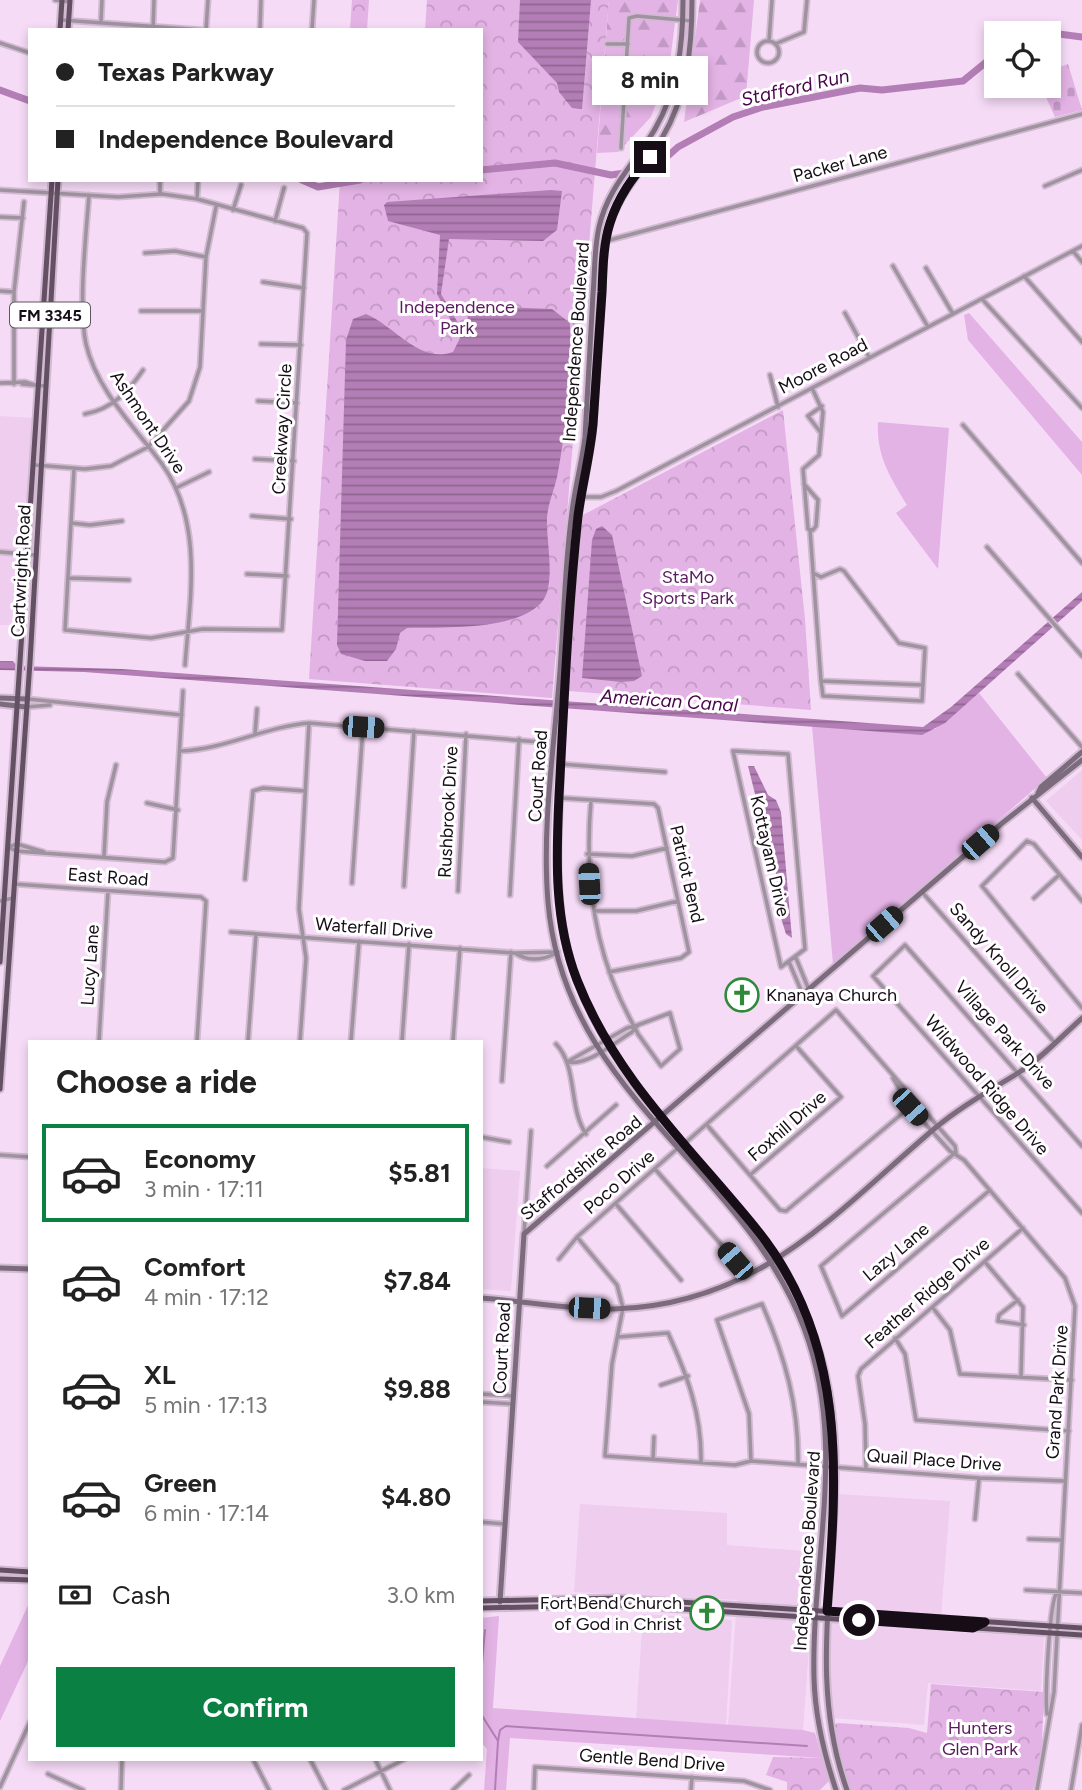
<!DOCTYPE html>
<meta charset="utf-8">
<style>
body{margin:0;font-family:Figtree,sans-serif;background:#f2f2f2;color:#222;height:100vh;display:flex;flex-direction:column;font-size:26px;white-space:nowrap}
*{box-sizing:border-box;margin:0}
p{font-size:23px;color:#767676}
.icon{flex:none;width:38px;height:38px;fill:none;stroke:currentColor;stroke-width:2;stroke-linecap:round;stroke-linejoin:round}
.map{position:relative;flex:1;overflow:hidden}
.panel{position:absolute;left:28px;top:1040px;width:455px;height:721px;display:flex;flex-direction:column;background:#fff;border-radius:0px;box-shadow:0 4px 10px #0003}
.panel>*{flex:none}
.guide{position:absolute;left:28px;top:28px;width:455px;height:154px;border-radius:0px;box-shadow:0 4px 10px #0003;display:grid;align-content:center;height:154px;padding:0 28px;background:#fff}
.tools{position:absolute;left:984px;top:21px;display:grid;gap:14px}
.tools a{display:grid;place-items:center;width:77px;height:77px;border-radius:0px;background:#fff;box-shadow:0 4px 10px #0003;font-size:35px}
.end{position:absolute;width:32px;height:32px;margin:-16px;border:9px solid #160d17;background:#fff;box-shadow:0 0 0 4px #fff}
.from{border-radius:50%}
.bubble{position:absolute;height:49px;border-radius:0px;background:#fff;box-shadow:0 4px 10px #0003;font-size:23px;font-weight:700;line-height:49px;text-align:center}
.car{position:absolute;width:21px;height:42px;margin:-21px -10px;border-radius:9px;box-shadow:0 0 5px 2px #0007;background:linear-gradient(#222 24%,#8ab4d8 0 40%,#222 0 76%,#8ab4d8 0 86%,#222 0)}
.guide b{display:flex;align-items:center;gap:24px;height:66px;font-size:26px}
.guide b+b{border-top:2px solid #e0e0e0}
.guide i{width:18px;height:18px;background:#222}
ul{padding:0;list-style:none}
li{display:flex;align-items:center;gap:21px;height:98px;margin:0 14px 10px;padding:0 14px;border:4px solid transparent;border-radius:0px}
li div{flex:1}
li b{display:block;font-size:26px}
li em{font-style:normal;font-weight:700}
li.current{border-color:#0b8043}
li>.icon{width:63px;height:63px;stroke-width:1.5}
h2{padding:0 28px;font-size:32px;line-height:84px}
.pay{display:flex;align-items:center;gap:18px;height:77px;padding:0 28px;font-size:26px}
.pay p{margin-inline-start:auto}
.cta{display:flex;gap:14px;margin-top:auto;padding:14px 28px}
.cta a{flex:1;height:80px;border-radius:0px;background:#0b8043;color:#fff;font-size:28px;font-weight:700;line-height:80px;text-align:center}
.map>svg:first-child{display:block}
.built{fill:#eecdee}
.green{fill:#e3b3e5}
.forest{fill:url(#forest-firs)}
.cemetery{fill:url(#cemetery-stones)}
.park{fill:url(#park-crowns)}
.water{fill:url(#water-rules)}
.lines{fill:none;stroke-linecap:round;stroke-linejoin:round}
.stream{stroke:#b37eb5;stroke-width:2}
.river{stroke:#b37eb5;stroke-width:7}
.street-casing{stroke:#d2bad3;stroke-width:7}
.secondary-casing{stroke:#d2bad3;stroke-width:9}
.primary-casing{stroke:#d2bad3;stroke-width:9}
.street{stroke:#9e939e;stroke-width:3.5}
.secondary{stroke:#7c6b7c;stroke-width:5}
.primary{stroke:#635063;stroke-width:5}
.route{stroke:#160d17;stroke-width:9}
.labels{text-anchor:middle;stroke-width:6;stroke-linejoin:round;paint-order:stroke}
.shield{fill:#fff;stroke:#5c565d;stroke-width:2}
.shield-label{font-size:16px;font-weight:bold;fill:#160d17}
.street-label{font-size:18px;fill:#160d17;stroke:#fff}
.park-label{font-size:18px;fill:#5b1a60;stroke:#fff}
.poi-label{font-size:18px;fill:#160d17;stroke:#fff;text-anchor:start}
.water-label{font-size:19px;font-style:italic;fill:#49044d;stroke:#fff}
</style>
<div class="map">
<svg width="1082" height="1790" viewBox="0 0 1082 1790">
<defs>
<pattern id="forest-firs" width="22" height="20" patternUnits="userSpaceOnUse" patternTransform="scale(1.75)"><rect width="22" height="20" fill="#e3b3e5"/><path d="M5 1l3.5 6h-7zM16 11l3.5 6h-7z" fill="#c299c4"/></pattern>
<pattern id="cemetery-stones" width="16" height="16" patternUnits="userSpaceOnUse" patternTransform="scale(1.75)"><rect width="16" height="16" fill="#e3b3e5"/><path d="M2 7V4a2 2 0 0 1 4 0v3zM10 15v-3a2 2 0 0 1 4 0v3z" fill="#c299c4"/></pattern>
<pattern id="park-crowns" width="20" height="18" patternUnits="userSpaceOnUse" patternTransform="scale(1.75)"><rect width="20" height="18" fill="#e3b3e5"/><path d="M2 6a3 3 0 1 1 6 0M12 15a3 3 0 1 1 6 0" fill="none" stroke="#c299c4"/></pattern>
<pattern id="water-rules" width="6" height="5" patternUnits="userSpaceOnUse" patternTransform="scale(1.75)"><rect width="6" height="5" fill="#b37eb5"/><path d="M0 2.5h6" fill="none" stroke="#916692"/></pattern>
</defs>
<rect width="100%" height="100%" fill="#f6dbf7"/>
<path class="built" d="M0 416 34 418 21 625H0Z
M1082 770V840L1046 801Z
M481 1168 520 1171 511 1291 481 1289Z
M838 1494 950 1501 940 1631 1044 1637 1041 1691 928 1683 924 1725 833 1718 827 1663Z
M580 1504 727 1513V1545L816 1552 803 1730 728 1726 737 1600 574 1592Z
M643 1614 732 1620 726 1725 636 1719Z"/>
<path class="green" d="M969 313 1082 442V475L968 340 964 315Z
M878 422 949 428 938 569 896 513 907 505C890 477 876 455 878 422Z
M979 693 1047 778 833 964 812 726 935 729Z
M30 1601V1657L0 1721V1666Z
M499 1616 493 1708 803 1730 815 1733 822 1758 510 1738 506 1790H484L487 1749 481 1742V1618Z"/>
<path class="forest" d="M609 0H678L669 69 651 117 618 152 597 153Z
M700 0H754L746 96 684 122Z"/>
<path class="cemetery" d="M1068 64 1082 110 1055 117 1041 86H1048V71Z"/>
<path class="park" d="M352 0H369L367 30H350Z
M427 0H609L552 698 309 679 340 180H481V30H425Z
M783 410 805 619 811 710 568 691 581 516Z
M931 1684 1044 1692 1041 1764 1033 1790H850L840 1764 834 1725 838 1723 909 1728 927 1733Z
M773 1757 822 1758 829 1781 820 1790H787V1782L766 1775Z"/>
<path class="water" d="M520 0H591L582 109 572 108 559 92 557 83 518 42Z
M551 190 562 191 557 230 543 241 449 239 441 294 464 333 469 327 467 313 475 306 552 309 570 323C571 372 567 424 558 472 555 490 546 506 547 524 547 545 556 587 541 603 514 631 444 627 407 628L400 633 396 649 387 661H365L341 654 337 645 346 340 353 319 366 314C395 326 419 364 453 352L460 338 437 294 440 235 388 221 384 205 387 202Z
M602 526 612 535 642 676 634 681 621 682 582 678 592 540 596 529Z
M1082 592V601L945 723 922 735 84 672 0 670V661H13L17 666 122 669 923 727 951 707Z
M748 766H754L768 795 776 800 781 812 792 938 786 934 780 915 775 863 768 846Z"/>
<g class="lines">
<path class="stream" d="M481 1676 485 1630
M481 1714 498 1741 495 1790
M498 1741 500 1730 506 1726 807 1746"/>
<path class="river" d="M1048 36 1059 34 1082 37
M0 90 30 101
M481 170 555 163 611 175 638 171 660 163 678 147 733 117 763 107 860 88 882 90 963 81 996 54
M302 180 318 187 360 180"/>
<defs>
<path id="street" d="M55 0 70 2
M61 20 203 30
M101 21 102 0
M153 30 154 0
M206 30 208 0
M260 30 261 0
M312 30 314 0
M769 41 772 0
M757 52a11 11 0 1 1 22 0a11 11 0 1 1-22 0Z
M0 43 30 53
M607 44H628
M775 44 804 32 807 0
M621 148 629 18 637 16 692 21
M1045 186 1082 170
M0 190 118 197 162 194 197 199 303 228 307 233 282 630 203 629 151 638 65 630 74 469
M160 194V180
M89 195C86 235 78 307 86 344 97 391 135 427 162 464 204 523 190 598 185 665
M197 199 198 180
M233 210 241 185
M0 217 23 218
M275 221 284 188
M606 241 1082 114
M1073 251 1082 262
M145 253 175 251 206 257
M893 266 928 327
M926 268 953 314
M1024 276 1082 342
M263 282 304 288
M0 291 14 292
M982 299 1082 408
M141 311H203
M845 313 869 357
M261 344 301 345
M770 375 778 407
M0 383 25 382 38 386
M14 384V292L24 202
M22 384 46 386
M258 401 297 403
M85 414C112 409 128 392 143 370
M963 425 1082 563
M821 433 808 416 822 406
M255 459 294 461
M35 465 85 469 111 466 148 447 189 401 200 367 206 257 216 207
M804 484 818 500 816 526 813 530 808 529 803 469 819 455 823 412 812 388
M176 488 209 472
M575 497H601L616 491 1082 246
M252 516 291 519
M71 523 90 525 122 521
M810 530 821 681 823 696 922 701 925 648 899 643 844 571 840 569 821 577 813 573
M987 547 1082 656
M0 552 36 555
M247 574 287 576
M69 578 129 580
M1018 674 1082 747
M821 681 923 685
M28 699 182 715
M26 707 50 705
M255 734 257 709
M181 751C226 749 264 727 309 723L539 742
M733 751 788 754 805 949 781 967Z
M560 764 665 772
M561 798 654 804 658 808 689 952 681 958 609 972
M591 801C584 880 594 956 634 1026L638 1034 661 1066 680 1049 670 1013 638 1025 627 1028 567 1062C588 1066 614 1043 632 1032L638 1025
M147 803 178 810
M8 847 16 851 165 862 173 858 183 691
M8 847 17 844 44 852
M587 854 632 856 667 848
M104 857 107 802 116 765
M245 879 253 791 263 788 305 791
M352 883 363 727
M14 884 201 897 206 901 197 1041
M404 886 414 731
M458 891 466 734
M922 892 1055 1043
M510 895 519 739
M1034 898 1059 875
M0 901 13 898
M1082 901 1034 844 1027 841 982 886 1082 1008
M594 911H636L678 901
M231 932 515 953 558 952
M515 953C528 962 543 960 557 953
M796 958 809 990
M789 962 803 995
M99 1041 108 891
M248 1041 256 934
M300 1041 306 958 299 909 309 723
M351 1041 359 941
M402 1041 409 944
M453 1041 460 948
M556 1044C578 1067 568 1107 586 1134
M893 1078 910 1107 950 1151 964 1160 1065 1278 1075 1306 1054 1692 1037 1790
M502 1081 511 952
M707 1125 780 1210 786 1211 916 1102
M481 1137 509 1142
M684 1144 836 1010 955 1146 956 1153
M1082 1146 905 945 873 976 1082 1213
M955 1153 821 1266 842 1316 990 1190
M0 1155 30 1157
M547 1166 616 1105
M655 1169 735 1260
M750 1175 841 1097 797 1047
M616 1204 681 1280
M524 1234 531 1131
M577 1237 617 1285 623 1308 612 1364 605 1456 735 1465 751 1461 979 1478 1065 1481
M559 1259 577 1237 678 1148
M985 1262 1023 1307 1021 1377
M1018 1300 999 1315 998 1321 1024 1325
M933 1308 950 1330 960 1374 1072 1380
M618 1337 668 1333C687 1375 702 1414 701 1462
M895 1338 905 1354 916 1420 1069 1431
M661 1385 688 1376
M481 1394 513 1396
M481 1402 513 1404
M653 1459 654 1437
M751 1461 749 1414 717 1320 762 1304C785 1357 799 1406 798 1464
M866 1469 865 1424 858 1376 861 1369 1023 1228
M975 1519 979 1478
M481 1522 504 1524
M1029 1539 1061 1540
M1026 1590 1082 1593
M1047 1714C1045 1697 1049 1603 1057 1592
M253 1759 269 1790
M310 1759 326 1790
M375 1759 390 1790
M48 1774 83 1790
M0 1787 30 1722
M121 1790 122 1759
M344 1790 405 1759
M453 1790 469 1775
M534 1790 535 1767 744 1781 770 1790
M691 1790 692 1777
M1071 1790 1082 1725"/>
<path id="secondary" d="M683 0C683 45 678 89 655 129 635 163 608 187 599 227 594 249 595 272 593 294 590 341 588 389 585 437 582 462 575 487 572 512 564 569 564 626 559 683 553 755 542 830 548 902 564 1095 742 1165 804 1328 848 1444 811 1559 814 1678 815 1716 824 1754 836 1790
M692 0C692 48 687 96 662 138 644 169 619 192 609 227 603 249 603 271 602 293 599 338 596 382 593 426 590 458 581 489 578 520 570 609 562 698 560 787 558 842 554 893 567 948 609 1116 779 1197 823 1365 860 1506 796 1648 847 1790
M0 698 27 699
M0 704 26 707
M1038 793 1041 787 1082 752
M1032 798 1082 857
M0 1268 30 1269
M481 1298C525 1301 570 1310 614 1309 758 1305 833 1215 934 1129 960 1107 989 1091 1018 1073 1041 1059 1062 1036 1082 1018
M500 1602 524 1234 1001 824 1082 760"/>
<path id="primary" d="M60 30 62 0
M68 30 70 0
M0 962 52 180
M0 1089 30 662 58 180
M0 1570 30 1572
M0 1579 30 1580
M481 1601 618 1598 1082 1628
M481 1608 620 1605 1082 1635"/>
</defs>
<use href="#street" class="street-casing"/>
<use href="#secondary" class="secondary-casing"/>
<use href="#primary" class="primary-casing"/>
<use href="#street" class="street"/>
<use href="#secondary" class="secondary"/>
<use href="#primary" class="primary"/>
</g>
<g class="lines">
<path class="route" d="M650 157C633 177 618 197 610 223 603 245 603 269 602 292 599 336 596 380 593 424 590 456 582 485 578 516 568 609 564 703 559 796 556 859 554 921 577 980 616 1080 693 1150 758 1231 848 1344 837 1477 827 1611L985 1622 973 1628 859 1620"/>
</g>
<defs>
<symbol id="church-ring" viewBox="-11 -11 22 22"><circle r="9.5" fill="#fff" stroke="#2f893a" stroke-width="1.5"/><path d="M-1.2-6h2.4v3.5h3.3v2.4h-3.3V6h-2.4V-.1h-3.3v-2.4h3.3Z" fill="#2f893a"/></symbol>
</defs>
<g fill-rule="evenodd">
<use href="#church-ring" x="723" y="976" width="38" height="38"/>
<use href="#church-ring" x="688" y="1594" width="38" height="38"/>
</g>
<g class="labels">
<rect class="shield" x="10" y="302.5" width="80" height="25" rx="5"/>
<g class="shield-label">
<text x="50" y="321">FM 3345</text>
</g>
<g class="street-label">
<text transform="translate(840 164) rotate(-15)" y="6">Packer Lane</text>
<text transform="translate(576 342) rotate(-86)" y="6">Independence Boulevard</text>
<text transform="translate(823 366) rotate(-28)" y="6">Moore Road</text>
<text transform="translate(148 422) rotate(56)" y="6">Ashmont Drive</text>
<text transform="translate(282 429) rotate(-87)" y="6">Creekway Circle</text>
<text transform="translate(21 571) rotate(-87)" y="6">Cartwright Road</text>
<text transform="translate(538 776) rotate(-86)" y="6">Court Road</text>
<text transform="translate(448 812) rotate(-87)" y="6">Rushbrook Drive</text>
<text transform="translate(770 856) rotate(77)" y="6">Kottayam Drive</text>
<text transform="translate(687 874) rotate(77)" y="6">Patriot Bend</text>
<text transform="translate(108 877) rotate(4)" y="6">East Road</text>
<text transform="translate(374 928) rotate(4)" y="6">Waterfall Drive</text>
<text transform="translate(999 958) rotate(49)" y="6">Sandy Knoll Drive</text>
<text transform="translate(90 965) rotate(-86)" y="6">Lucy Lane</text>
<text transform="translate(1005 1035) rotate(48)" y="6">Village Park Drive</text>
<text transform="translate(987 1085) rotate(49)" y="6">Wildwood Ridge Drive</text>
<text transform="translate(787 1126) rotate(-41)" y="6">Foxhill Drive</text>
<text transform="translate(581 1168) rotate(-40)" y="6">Staffordshire Road</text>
<text transform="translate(619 1182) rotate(-41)" y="6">Poco Drive</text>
<text transform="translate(896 1252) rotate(-40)" y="6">Lazy Lane</text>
<text transform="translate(927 1293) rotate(-41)" y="6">Feather Ridge Drive</text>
<text transform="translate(502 1348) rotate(-87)" y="6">Court Road</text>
<text transform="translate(1057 1392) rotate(-86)" y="6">Grand Park Drive</text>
<text transform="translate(934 1460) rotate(4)" y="6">Quail Place Drive</text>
<text transform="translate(807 1551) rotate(-86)" y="6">Independence Boulevard</text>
<text transform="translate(652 1760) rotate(4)" y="6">Gentle Bend Drive</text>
</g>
<g class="park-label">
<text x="457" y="313">Independence<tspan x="457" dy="21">Park</tspan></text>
<text x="688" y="583">StaMo<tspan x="688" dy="21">Sports Park</tspan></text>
<text x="980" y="1734">Hunters<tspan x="980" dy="21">Glen Park</tspan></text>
</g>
<g class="poi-label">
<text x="766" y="1001">Knanaya Church</text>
<text x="682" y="1609" text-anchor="end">Fort Bend Church<tspan x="682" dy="21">of God in Christ</tspan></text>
</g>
<g class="water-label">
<text transform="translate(795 87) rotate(-13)" y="7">Stafford Run</text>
<text transform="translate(669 700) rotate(4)" y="7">American Canal</text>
</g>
</g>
</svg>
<div class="tools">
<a><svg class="icon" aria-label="locate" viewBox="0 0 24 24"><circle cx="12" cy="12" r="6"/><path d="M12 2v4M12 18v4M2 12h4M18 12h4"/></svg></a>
</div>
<i class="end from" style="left:859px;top:1620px"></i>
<i class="end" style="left:650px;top:157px"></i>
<div class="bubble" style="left:592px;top:56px;width:116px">8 min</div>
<i class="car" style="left:363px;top:727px;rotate:94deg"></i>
<i class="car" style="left:980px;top:842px;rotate:49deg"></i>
<i class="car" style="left:589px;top:884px;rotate:357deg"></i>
<i class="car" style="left:884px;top:924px;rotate:49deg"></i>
<i class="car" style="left:910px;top:1107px;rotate:138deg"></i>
<i class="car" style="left:735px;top:1261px;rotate:319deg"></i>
<i class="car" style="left:589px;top:1308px;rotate:93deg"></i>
<div class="guide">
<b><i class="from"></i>Texas Parkway</b>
<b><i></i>Independence Boulevard</b>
</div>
<section class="panel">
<h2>Choose a ride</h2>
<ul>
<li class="current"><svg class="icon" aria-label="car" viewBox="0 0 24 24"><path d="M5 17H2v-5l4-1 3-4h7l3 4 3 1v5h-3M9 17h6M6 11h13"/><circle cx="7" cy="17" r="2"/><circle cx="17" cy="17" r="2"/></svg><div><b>Economy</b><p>3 min · 17:11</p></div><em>$5.81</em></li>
<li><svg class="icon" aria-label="car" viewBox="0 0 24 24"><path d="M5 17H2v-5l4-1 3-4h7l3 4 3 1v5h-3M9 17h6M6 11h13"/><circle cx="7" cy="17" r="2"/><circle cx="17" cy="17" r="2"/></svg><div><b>Comfort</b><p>4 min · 17:12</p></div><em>$7.84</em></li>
<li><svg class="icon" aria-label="car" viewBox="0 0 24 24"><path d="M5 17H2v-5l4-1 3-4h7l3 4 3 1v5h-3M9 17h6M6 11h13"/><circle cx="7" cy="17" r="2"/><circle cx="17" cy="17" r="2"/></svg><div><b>XL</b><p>5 min · 17:13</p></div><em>$9.88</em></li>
<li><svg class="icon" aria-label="car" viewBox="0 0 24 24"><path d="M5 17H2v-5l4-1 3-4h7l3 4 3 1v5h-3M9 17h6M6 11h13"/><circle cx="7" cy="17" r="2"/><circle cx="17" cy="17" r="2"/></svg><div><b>Green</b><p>6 min · 17:14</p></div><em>$4.80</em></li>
</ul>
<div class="pay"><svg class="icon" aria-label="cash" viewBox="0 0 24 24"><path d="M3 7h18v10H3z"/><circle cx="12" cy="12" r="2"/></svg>Cash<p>3.0 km</p></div>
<div class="cta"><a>Confirm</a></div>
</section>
</div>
